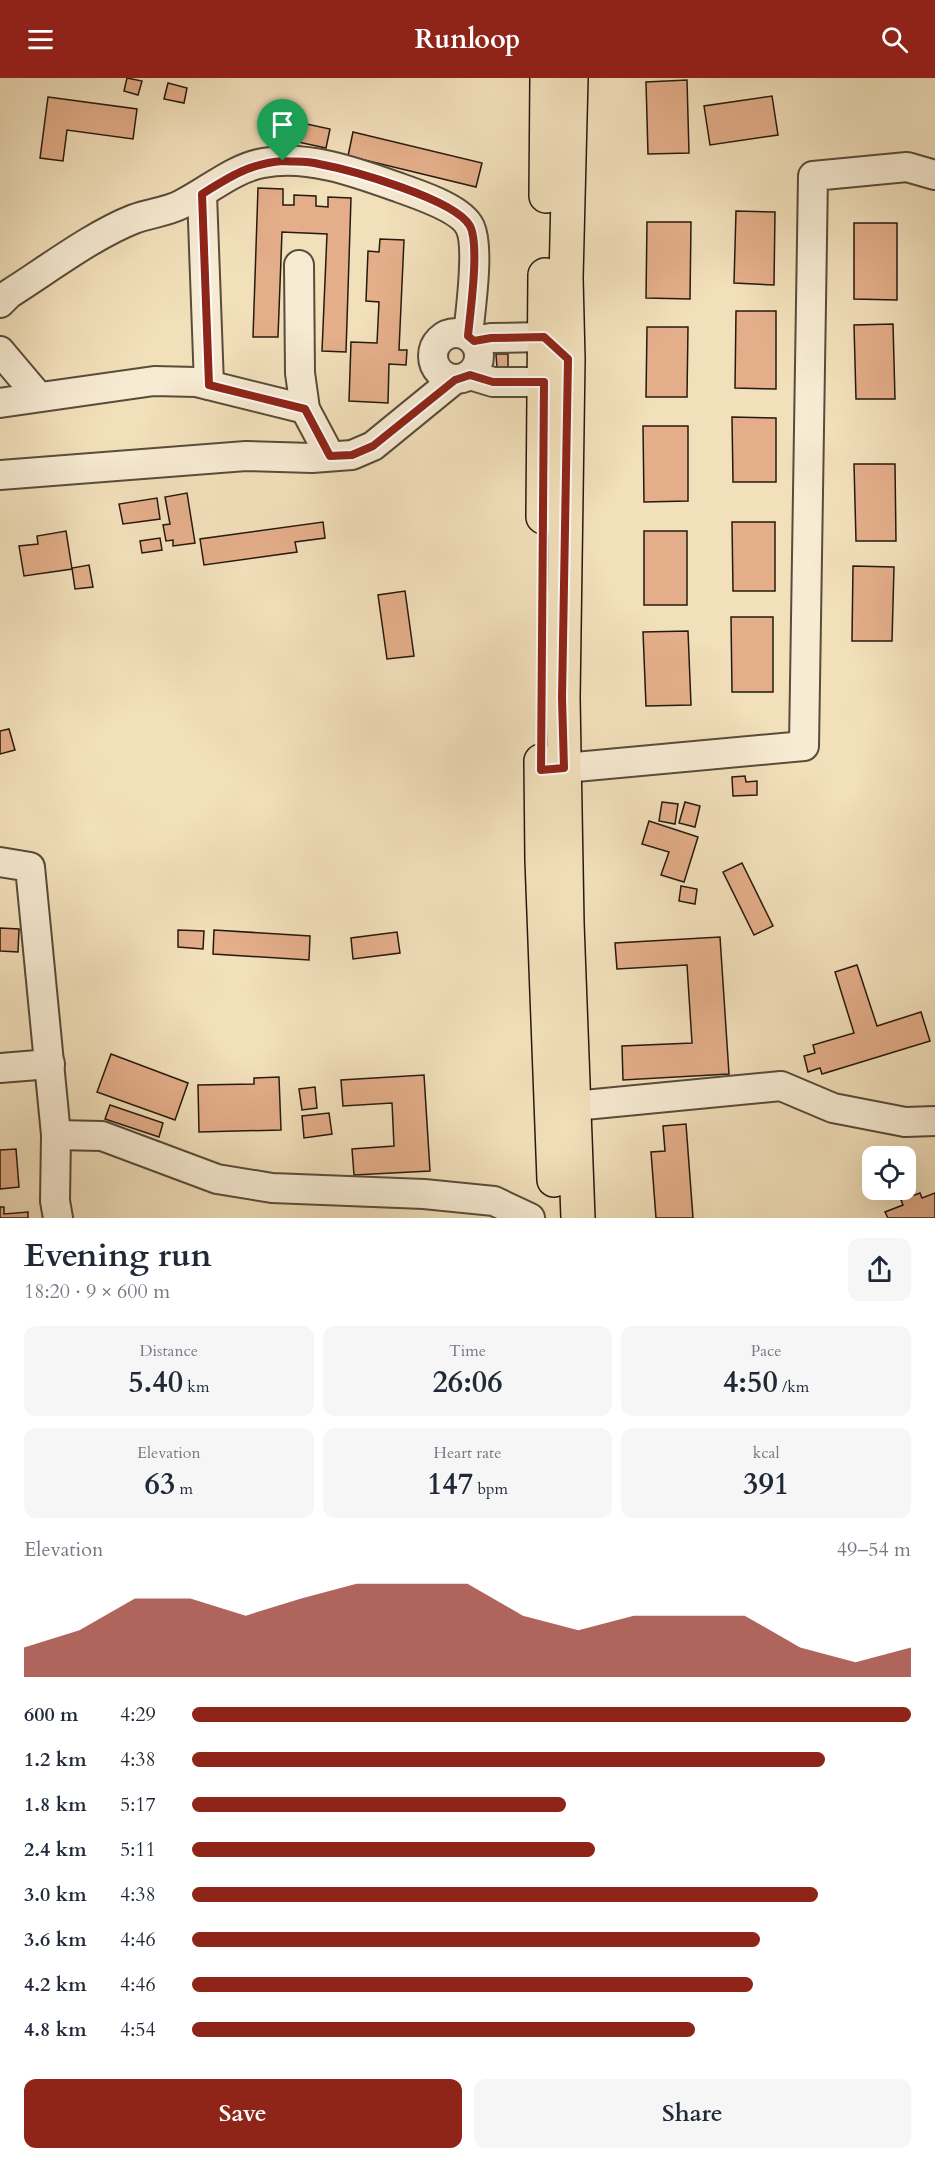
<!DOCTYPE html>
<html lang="en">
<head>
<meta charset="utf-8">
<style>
	body { margin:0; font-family:Cardo,serif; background:#f6f6f7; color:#1f2937; height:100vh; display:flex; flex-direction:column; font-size:22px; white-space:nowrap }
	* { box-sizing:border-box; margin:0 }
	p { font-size:20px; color:#747a83 }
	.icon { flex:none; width:33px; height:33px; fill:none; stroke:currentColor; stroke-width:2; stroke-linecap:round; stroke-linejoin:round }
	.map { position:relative; height:1140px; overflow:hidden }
	.drawer { display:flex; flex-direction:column; background:#fff; flex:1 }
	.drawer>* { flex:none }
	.buttons { position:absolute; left:862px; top:1068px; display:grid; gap:12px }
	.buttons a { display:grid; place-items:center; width:54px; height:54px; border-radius:12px; background:#fff; box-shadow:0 6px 24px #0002; font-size:30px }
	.pin { position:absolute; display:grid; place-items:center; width:51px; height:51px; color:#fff; margin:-62px -26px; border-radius:50% 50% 50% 0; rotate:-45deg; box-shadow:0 0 6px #0007 }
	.pin .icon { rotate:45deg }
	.round { display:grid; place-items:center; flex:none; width:63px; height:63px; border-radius:12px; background:#f6f6f7 }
	.overview { display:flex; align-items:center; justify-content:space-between; height:102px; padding:0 24px }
	h1 { font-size:33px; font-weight:700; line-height:45px }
	.figures { display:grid; grid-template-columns:repeat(3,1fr); gap:9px; height:102px; padding:6px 24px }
	.figures div { display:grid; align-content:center; border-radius:12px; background:#f6f6f7; text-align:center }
	.figures b { font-size:30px; font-weight:700 }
	.figures small { font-size:16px; font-weight:400 }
	.figures p { font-size:16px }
	.chart { height:168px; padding:12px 24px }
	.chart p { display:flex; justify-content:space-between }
	.chart svg { width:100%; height:108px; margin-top:6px; fill:#8f2418; opacity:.7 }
	.cta { display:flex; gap:12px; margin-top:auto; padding:12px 24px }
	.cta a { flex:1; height:69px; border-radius:12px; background:#8f2418; color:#fff; font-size:24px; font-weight:700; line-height:69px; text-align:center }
	.cta a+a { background:#f6f6f7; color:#1f2937 }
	ul { padding:0 24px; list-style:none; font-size:20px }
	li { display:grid; grid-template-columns:96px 72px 1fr; align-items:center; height:45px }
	li i { height:15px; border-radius:8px; background:#8f2418 }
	header { display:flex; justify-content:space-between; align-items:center; height:78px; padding:0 24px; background:#8f2418; color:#fff; font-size:27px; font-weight:700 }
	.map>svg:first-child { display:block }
	.building { fill:#e4ae8a; stroke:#261a0e; stroke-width:1.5 }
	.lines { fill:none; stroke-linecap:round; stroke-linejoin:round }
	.minor-casing { stroke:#594c39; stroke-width:32 }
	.major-casing { stroke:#261a0e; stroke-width:36 }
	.minor { stroke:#f7ebd3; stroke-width:28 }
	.major { stroke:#f2e0bb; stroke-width:33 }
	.route-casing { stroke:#fff; stroke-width:12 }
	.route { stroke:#8f2418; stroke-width:8 }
</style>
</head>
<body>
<header><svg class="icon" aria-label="menu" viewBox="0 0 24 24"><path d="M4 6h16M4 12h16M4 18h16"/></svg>Runloop<svg class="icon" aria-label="search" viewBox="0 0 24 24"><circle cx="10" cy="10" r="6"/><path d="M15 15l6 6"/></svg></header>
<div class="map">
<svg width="935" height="1140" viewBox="0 0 935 1140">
	<rect width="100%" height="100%" fill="#f2e0bb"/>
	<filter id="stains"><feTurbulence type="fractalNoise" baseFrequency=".00333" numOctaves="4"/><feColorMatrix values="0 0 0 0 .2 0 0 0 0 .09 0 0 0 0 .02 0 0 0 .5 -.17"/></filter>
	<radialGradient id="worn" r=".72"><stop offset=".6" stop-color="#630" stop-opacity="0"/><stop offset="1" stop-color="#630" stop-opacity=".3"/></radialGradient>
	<g class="building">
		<path d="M127 0 142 3 138 17 124 13Z"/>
		<path d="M687 2 689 75 648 76 646 4Z"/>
		<path d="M168 5 187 10 184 25 164 21Z"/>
		<path d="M772 18 778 57 710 67 704 28Z"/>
		<path d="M48 19 137 31 133 61 67 52 63 83 40 80Z"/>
		<path d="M302 45 330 51 326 70 298 64Z"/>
		<path d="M353 54 482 85 476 109 348 78Z"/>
		<path d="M258 110 283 111V127H294V117L316 118V128L328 129V119L351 120 346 274 322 273 327 156 282 154 278 259H253Z"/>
		<path d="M736 133 775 134 774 207 734 205Z"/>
		<path d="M647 144H691L690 221 646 220Z"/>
		<path d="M854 145H897V222L854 221Z"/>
		<path d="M380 161 404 162 399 272H407L406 287 389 286 388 325 349 323 351 264 377 265 379 224 366 223 368 173 379 174Z"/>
		<path d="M736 233H776V311L735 310Z"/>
		<path d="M893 246 895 321H856L854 247Z"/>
		<path d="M647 249H688L687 319H646Z"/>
		<path d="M496 276H508V290H497Z"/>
		<path d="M732 339 776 340V404H733Z"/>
		<path d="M643 348H688V423L644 424Z"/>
		<path d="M854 386H895L896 463H856Z"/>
		<path d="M187 415 195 465 173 468V462L166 463 163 447 170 446 165 419Z"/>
		<path d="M157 420 160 441 123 446 119 426Z"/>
		<path d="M323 444 325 460 295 464 297 474 204 487 200 461Z"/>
		<path d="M732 444H775V513H733Z"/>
		<path d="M66 453 72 491 24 498 19 468 38 466 37 458Z"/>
		<rect x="644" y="453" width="43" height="74"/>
		<path d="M160 460 162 472 142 475 140 463Z"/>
		<path d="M89 487 93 509 75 511 72 490Z"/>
		<path d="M853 488 894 489 892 563H852Z"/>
		<path d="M405 513 414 578 387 581 378 517Z"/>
		<path d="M731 539H773V614H732Z"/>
		<path d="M688 553 691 627 646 628 643 554Z"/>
		<path d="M9 651 15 672 0 676V653Z"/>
		<path d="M745 698 746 704 757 703V717L733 718 732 699Z"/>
		<path d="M662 724 678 726 675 746 659 743Z"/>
		<path d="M685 724 700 728 695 749 679 745Z"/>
		<path d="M649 743 698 759 684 804 661 797 669 774 642 766Z"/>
		<path d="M742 785 773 848 754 857 723 794Z"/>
		<path d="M681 808 697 811 695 826 679 823Z"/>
		<path d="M0 850 19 851 18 874 0 873Z"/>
		<path d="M178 852 204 853 203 871 178 869Z"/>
		<path d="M214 852 310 858 309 882 213 876Z"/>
		<path d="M397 854 400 875 353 881 351 860Z"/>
		<path d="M720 859 729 996 623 1002 622 968 692 965 687 887 617 891 615 865Z"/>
		<path d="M857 887 877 948 921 934 930 963 822 996 820 990 808 994 804 978 815 975 813 967 854 955 835 894Z"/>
		<path d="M111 976 188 1005 175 1042 97 1014Z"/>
		<path d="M424 997 430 1093 354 1097 352 1071 394 1068 392 1025 343 1028 341 1002Z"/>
		<path d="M279 999 281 1052 199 1054 198 1007 254 1006V1000Z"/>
		<path d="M315 1009 317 1030 302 1032 299 1011Z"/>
		<path d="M110 1027 163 1045 159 1059 105 1041Z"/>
		<path d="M329 1035 332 1056 304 1060 302 1038Z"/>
		<path d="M686 1046 693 1140H656L651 1074 665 1073 663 1048Z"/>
		<path d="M16 1071 19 1109 0 1111V1072Z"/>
		<path d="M920 1115 922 1120 935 1115V1140H888L885 1134 903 1127 901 1122Z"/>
		<path d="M0 1129H4V1136L28 1134V1140H0Z"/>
	</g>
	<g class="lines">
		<g class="minor-casing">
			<g id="minor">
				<path d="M202 116 209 307"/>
				<path d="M299 187 300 295 305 331 330 378"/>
				<path d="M0 225 9 216C47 192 93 157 134 141 150 135 167 134 182 126 208 113 234 90 263 85 308 76 358 95 400 110 419 117 461 130 470 149 480 170 470 234 468 258"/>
				<circle cx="456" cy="278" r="23"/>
				<path d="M0 273 38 318"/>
				<path d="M470 297 493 304H544L568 281 544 259 491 260 474 263"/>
				<path d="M0 325 154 303 196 304 305 331"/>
				<path d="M0 397 246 378 312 380 352 377 373 368 455 301"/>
				<path d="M543 692 804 668 813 98 907 89 935 97"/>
				<path d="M0 784 30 789 56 1057 55 1123 58 1140"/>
				<path d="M0 990 50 986"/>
				<path d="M574 1028 781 1008 833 1030 905 1044 935 1043"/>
				<path d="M56 1057 102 1058 217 1101 272 1110 424 1116 494 1123 530 1140"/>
			</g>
		</g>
		<g class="major-casing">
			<g id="major">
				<path d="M571 0 566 200 568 281 563 620 567 845 578 1140"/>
				<path d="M546 118 547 0"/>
				<path d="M543 439 545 197"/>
				<path d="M541 683 542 782 554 1102"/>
			</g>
		</g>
		<use href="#minor" class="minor"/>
		<use href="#major" class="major"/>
	</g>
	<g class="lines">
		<g class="route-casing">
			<path id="route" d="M283 83C295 84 307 83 319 86 351 92 455 121 470 148 480 167 470 235 468 258L474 263 491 260 544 259 568 281 562 620 564 690 541 692 544 304H493L470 297 455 302 373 368 352 377 330 378 305 331 209 307 202 116C229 99 251 85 283 83Z"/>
		</g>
		<use href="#route" class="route"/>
	</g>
	<rect width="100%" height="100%" filter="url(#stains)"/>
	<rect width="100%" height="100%" fill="url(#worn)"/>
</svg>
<div class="buttons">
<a><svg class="icon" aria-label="locate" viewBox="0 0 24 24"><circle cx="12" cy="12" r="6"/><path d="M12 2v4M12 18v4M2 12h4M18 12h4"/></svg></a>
</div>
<div class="pin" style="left:283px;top:83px;background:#1e9e55"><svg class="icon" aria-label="arrive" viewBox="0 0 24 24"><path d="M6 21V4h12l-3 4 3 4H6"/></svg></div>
</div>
<section class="drawer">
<div class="overview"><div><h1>Evening run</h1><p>18:20 · 9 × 600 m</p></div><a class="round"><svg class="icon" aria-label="share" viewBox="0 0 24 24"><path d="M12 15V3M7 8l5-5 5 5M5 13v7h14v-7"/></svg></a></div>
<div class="figures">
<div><p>Distance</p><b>5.40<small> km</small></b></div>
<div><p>Time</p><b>26:06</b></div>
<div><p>Pace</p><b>4:50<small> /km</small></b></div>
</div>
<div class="figures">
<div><p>Elevation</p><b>63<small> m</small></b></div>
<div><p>Heart rate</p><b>147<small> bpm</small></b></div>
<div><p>kcal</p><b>391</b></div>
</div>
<div class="chart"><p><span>Elevation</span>49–54 m</p>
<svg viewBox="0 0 160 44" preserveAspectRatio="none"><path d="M0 44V32L10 25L20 12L30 12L40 19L50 12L60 6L70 6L80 6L90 19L100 25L110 19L120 19L130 19L140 32L150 38L160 32V44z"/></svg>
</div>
<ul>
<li><b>600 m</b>4:29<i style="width:100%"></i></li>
<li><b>1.2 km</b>4:38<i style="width:88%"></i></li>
<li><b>1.8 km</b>5:17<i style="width:52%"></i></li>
<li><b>2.4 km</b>5:11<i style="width:56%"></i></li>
<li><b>3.0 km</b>4:38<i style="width:87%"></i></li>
<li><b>3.6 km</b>4:46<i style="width:79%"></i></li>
<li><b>4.2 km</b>4:46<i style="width:78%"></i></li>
<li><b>4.8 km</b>4:54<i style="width:70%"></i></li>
</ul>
<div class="cta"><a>Save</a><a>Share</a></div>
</section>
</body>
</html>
